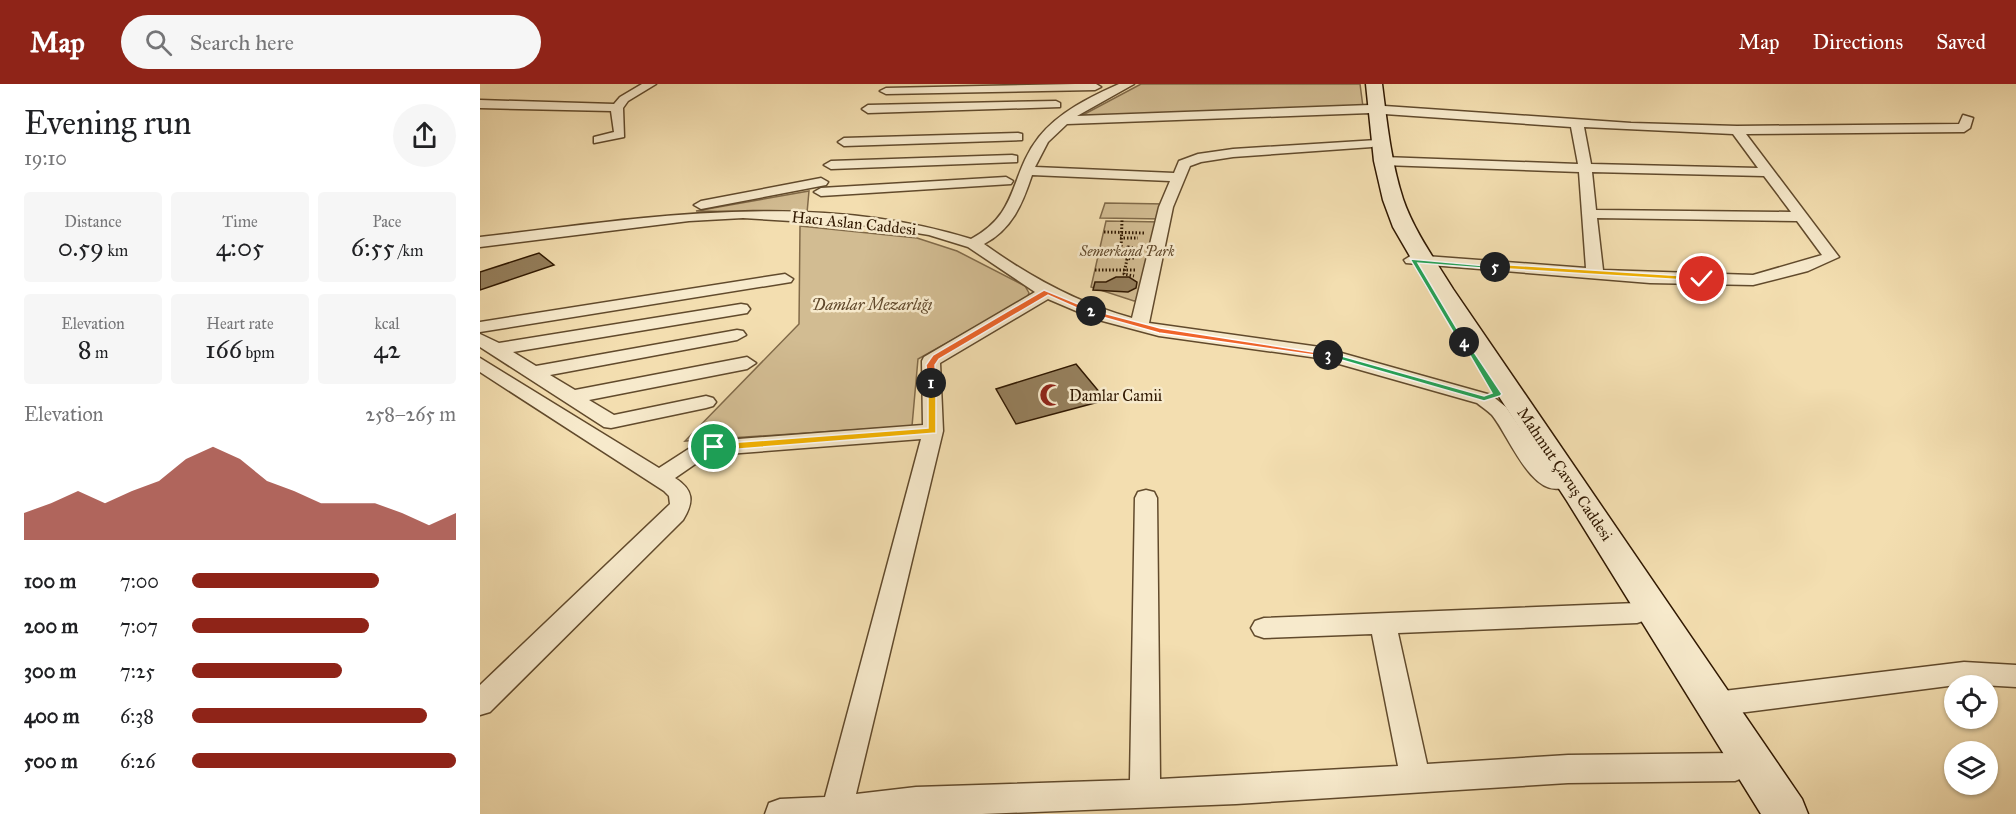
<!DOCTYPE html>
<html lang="en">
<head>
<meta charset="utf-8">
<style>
	body { margin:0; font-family:"IM FELL Great Primer",serif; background:#f6f6f6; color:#202124; height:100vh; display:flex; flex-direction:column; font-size:22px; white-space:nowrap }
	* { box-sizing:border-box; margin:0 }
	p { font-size:20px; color:#757577 }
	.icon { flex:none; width:33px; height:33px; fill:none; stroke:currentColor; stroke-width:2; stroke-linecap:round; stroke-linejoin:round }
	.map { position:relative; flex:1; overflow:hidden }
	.sheet { display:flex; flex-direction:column; background:#fff; width:480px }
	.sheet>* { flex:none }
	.tools { position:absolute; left:1464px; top:591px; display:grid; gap:12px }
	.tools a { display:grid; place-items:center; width:54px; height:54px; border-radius:50%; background:#fff; box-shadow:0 2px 4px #0004; font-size:30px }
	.pin { position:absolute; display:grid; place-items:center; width:51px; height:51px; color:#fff; margin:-26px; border:3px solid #fff; border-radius:50%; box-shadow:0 2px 6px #0007 }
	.km { position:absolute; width:30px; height:30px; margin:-15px; border-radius:50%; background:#222; color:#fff; font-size:16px; line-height:30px; text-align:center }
	.round { display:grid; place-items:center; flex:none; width:63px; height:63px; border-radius:32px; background:#f6f6f6 }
	.overview { display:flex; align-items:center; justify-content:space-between; height:102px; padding:0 24px }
	h1 { font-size:33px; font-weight:600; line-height:45px }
	.metrics { display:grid; grid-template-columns:repeat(3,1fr); gap:9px; height:102px; padding:6px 24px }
	.metrics div { display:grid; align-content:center; border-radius:6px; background:#f6f6f6; text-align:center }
	.metrics b { font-size:26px; font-weight:600 }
	.metrics small { font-size:16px; font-weight:400 }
	.metrics p { font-size:16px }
	.chart { height:168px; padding:12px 24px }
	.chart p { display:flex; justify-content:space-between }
	.chart svg { width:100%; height:108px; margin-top:6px; fill:#8f2418; opacity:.7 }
	ul { padding:0 24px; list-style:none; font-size:20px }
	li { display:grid; grid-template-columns:96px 72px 1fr; align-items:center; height:45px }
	li i { height:15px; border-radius:8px; background:#8f2418 }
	header { display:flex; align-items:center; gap:36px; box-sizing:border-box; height:84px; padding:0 30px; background:#8f2418; color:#fff }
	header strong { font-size:28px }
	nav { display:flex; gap:33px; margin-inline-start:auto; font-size:21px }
	.search { width:420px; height:54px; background:#f6f6f6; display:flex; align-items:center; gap:15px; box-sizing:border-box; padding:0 21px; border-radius:33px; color:#757577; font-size:22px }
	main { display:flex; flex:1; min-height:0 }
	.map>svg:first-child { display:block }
	.green { fill:#d2bc92; stroke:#816a49; stroke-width:1.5 }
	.building { fill:#957f5c; stroke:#301800; stroke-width:1.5 }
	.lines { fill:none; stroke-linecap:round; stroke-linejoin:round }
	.street-casing { stroke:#614a2c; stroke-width:3 }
	.secondary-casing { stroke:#301800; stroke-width:3 }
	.path { stroke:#301800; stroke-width:3; stroke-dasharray:1.5 2; stroke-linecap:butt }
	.street { fill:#f7eacc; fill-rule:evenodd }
	.secondary { fill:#f7eacc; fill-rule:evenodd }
	.split-1 { fill:#f5b400; stroke:#fff; stroke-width:1.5 }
	.split-2 { fill:#f0652b; stroke:#fff; stroke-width:1.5 }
	.split-3 { fill:#f0652b; stroke:#fff; stroke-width:1.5 }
	.split-4 { fill:#22a559; stroke:#fff; stroke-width:1.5 }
	.split-5 { fill:#22a559; stroke:#fff; stroke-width:1.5 }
	.split-6 { fill:#f5b400; stroke:#fff; stroke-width:1.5 }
	.labels { text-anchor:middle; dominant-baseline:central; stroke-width:5; stroke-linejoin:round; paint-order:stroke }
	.far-park-label { font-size:14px; font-style:italic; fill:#61492c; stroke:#f7eacc }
	.street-label { font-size:16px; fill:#301800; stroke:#f7eacc }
	.park-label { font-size:16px; font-style:italic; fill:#61492c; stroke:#f7eacc }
	.poi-label { font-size:16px; fill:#301800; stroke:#f7eacc; text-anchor:start }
</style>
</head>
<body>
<header>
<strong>Map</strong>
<div class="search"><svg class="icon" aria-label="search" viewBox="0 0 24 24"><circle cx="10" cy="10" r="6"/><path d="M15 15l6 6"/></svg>Search here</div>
<nav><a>Map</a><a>Directions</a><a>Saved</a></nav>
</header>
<main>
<section class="sheet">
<div class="overview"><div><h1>Evening run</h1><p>19:10</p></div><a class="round"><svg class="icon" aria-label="share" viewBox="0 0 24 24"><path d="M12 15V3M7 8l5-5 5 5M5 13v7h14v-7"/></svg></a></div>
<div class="metrics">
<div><p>Distance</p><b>0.59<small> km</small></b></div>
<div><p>Time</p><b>4:05</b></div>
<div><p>Pace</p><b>6:55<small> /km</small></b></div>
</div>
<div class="metrics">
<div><p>Elevation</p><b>8<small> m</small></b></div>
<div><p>Heart rate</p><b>166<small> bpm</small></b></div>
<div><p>kcal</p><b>42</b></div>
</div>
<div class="chart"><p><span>Elevation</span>258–265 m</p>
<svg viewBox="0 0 160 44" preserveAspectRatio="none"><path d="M0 44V33L10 29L20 24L30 29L40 24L50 20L60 11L70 6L80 11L90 20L100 24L110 29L120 29L130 29L140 33L150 38L160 33V44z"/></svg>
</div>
<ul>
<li><b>100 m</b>7:00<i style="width:71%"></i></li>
<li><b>200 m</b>7:07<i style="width:67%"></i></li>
<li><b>300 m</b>7:25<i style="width:57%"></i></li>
<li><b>400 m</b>6:38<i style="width:89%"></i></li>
<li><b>500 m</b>6:26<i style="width:100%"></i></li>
</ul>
</section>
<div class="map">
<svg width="1536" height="730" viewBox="0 0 1536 730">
	<rect width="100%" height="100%" fill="#f3deb0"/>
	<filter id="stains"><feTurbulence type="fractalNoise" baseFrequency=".00333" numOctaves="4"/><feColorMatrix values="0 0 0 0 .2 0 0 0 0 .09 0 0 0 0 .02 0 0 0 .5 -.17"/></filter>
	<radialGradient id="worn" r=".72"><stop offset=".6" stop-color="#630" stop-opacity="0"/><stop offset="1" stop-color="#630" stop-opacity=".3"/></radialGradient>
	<g class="green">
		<path d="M661 0H880L883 23 599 33Z"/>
		<path d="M329 107 327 129 216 127Z"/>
		<path d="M625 119 686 120 683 135 620 134Z"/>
		<path d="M626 137 682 138 663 215 654 217 611 203Z"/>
		<path d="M320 142 437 154 477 167 545 202 549 209 547 214 438 275 432 342 205 357 319 240Z"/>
	</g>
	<g class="building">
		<path d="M59 169 74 181 0 206V188Z"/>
		<path d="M636 193H649L657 198 656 204 648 208 613 206 615 198H626Z"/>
		<path d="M596 280 626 316 536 340 516 305Z"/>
	</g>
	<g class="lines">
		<g class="street-casing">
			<g id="street">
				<path d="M162 0H176L148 17 143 24 144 53 114 59V53L134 48 131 27 0 24V16L134 20 140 13Z"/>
				<path d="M595 0H616L621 3 615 6 406 10 400 7 406 4Z"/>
				<path d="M639 0H654L597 32 890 21 1151 39 1257 42 1479 40 1483 31 1493 34 1490 44 1484 48 1266 50 1359 173 1328 187 1273 201 1170 199 926 179 924 176 932 171 1106 184 1099 88 903 81 896 77 903 73 1098 80 1091 43 890 29 587 40 568 58 555 83 694 89 699 77 718 70 753 65 897 56 898 59 892 63 753 73 721 78 710 82 693 123 669 239 840 263 1011 311 1026 323 1058 370 1085 399 1082 404C1051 413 1028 350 1012 331 1008 327 1002 323 997 319L838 274 679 252 615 235 568 215 460 279 463 347 376 710 436 703 650 696 655 414 658 408 666 406 674 408 677 414 680 695 918 682 892 550 784 554 775 551 771 544 775 537 784 534 1157 519 1166 522 1170 529 1166 536 1157 539 918 549 947 680 1088 671 1255 669 1265 673 1270 683 1265 693 1255 697 1088 699 756 720 502 730H285L289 719 300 715 345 713 441 355 234 371 224 374 195 394C214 406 214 418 203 436L10 628 0 631V601L190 420 189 412 184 407 0 288V274L179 384 210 364 233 357 443 341 442 277 444 273 555 208 488 163 449 151 394 142 263 134 209 137 0 163V153C163 134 331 105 491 155 540 129 529 91 559 53 579 28 610 13 639 0ZM1104 43 1253 50 1278 84 1111 80ZM1112 88 1284 92 1311 128 1116 126ZM552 91 690 97 679 123 652 234C597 219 550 193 504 160 532 145 542 121 552 91ZM1117 134 1317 137 1342 171 1273 191 1123 186Z"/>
				<path d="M576 17 580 19V23L388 29 382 25 388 21Z"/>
				<path d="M538 49 542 50V56L364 62 358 58 364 54Z"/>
				<path d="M532 71 537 72V78L351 85 344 81 351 77Z"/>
				<path d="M526 93 533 97 531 100 341 112 334 108 341 104Z"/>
				<path d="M341 94 348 98 346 101 221 125 214 121 221 117Z"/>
				<path d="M305 190 313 195 311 198 0 248V238Z"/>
				<path d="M261 220 267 221 270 225 267 229 33 268 56 282 257 246 263 247 266 251 257 256 70 291 95 306 267 273 276 279 267 285 109 316 134 331 226 312 233 314 236 318 233 322 226 324 131 344 124 343 0 263V250L19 259Z"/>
				<path d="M1484 578 1536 581V603L1484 600 1235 632 1225 629 1221 620 1225 611 1235 608Z"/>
			</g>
		</g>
		<g class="secondary-casing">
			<path id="secondary" d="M886 0H902C907 39 911 78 923 115 934 147 955 176 973 205L1322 715 1328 730H1281L1087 417 949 205 913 143 903 116 894 77Z"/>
		</g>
		<g class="path">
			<path d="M624 148 664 149"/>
			<path d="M640 154H658"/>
			<path d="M648 163 658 165 661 170 651 175 638 171Z"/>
			<path d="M641 166 642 136"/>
			<path d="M647 175 644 190 654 192"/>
			<path d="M615 186H655"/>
		</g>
		<use href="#street" class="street"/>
		<use href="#secondary" class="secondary"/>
	</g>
	<path class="split-1" d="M448 297 456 299V349L234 367 229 363 234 360 448 344Z"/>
	<path class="split-2" d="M564 206 615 227 608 229 568 211 459 275 455 281 456 299 448 301 446 281 453 271Z"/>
	<path class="split-3" d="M608 225 680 244 852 271 848 273 679 249 608 229Z"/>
	<path class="split-4" d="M981 256H986L1022 310 1020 312 1004 317 844 271 851 269 1004 312 1012 309Z"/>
	<path class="split-5" d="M930 175 1018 183 1015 185 938 179 986 260 979 258Z"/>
	<path class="split-6" d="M1015 180 1222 193 1226 195 1222 197 1012 184Z"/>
	<defs>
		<g id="mosque-bare" transform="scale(1.8)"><path d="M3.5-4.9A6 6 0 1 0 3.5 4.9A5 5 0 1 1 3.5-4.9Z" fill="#8f2418" stroke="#f7eacc" stroke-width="2.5" paint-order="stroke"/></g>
	</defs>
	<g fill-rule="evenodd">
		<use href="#mosque-bare" x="571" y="311"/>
	</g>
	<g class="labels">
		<g class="far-park-label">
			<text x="647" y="167">Semerkand Park</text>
		</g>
		<g class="street-label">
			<text transform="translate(374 139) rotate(6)">Hacı Aslan Caddesi</text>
			<text transform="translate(1085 390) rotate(56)">Mahmut Çavuş Caddesi</text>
		</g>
		<g class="park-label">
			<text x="392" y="220">Damlar Mezarlığı</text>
		</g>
		<g class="poi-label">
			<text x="589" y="311">Damlar Camii</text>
		</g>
	</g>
	<rect width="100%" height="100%" filter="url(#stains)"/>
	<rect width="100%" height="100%" fill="url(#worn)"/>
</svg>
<div class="tools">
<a><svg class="icon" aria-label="locate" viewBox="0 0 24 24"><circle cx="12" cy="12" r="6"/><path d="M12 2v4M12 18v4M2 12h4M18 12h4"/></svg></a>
<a><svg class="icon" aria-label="layers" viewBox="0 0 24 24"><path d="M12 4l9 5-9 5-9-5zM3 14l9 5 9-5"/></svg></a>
</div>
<div class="pin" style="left:234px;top:363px;background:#1e9e55"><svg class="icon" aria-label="arrive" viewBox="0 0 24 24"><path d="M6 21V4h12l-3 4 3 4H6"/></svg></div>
<div class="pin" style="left:1222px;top:195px;background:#d93025"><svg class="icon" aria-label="check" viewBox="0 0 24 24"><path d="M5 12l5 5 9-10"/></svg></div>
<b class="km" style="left:451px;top:299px">1</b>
<b class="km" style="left:611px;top:227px">2</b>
<b class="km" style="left:848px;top:271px">3</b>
<b class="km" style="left:984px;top:258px">4</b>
<b class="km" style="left:1015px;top:183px">5</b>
</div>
</main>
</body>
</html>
